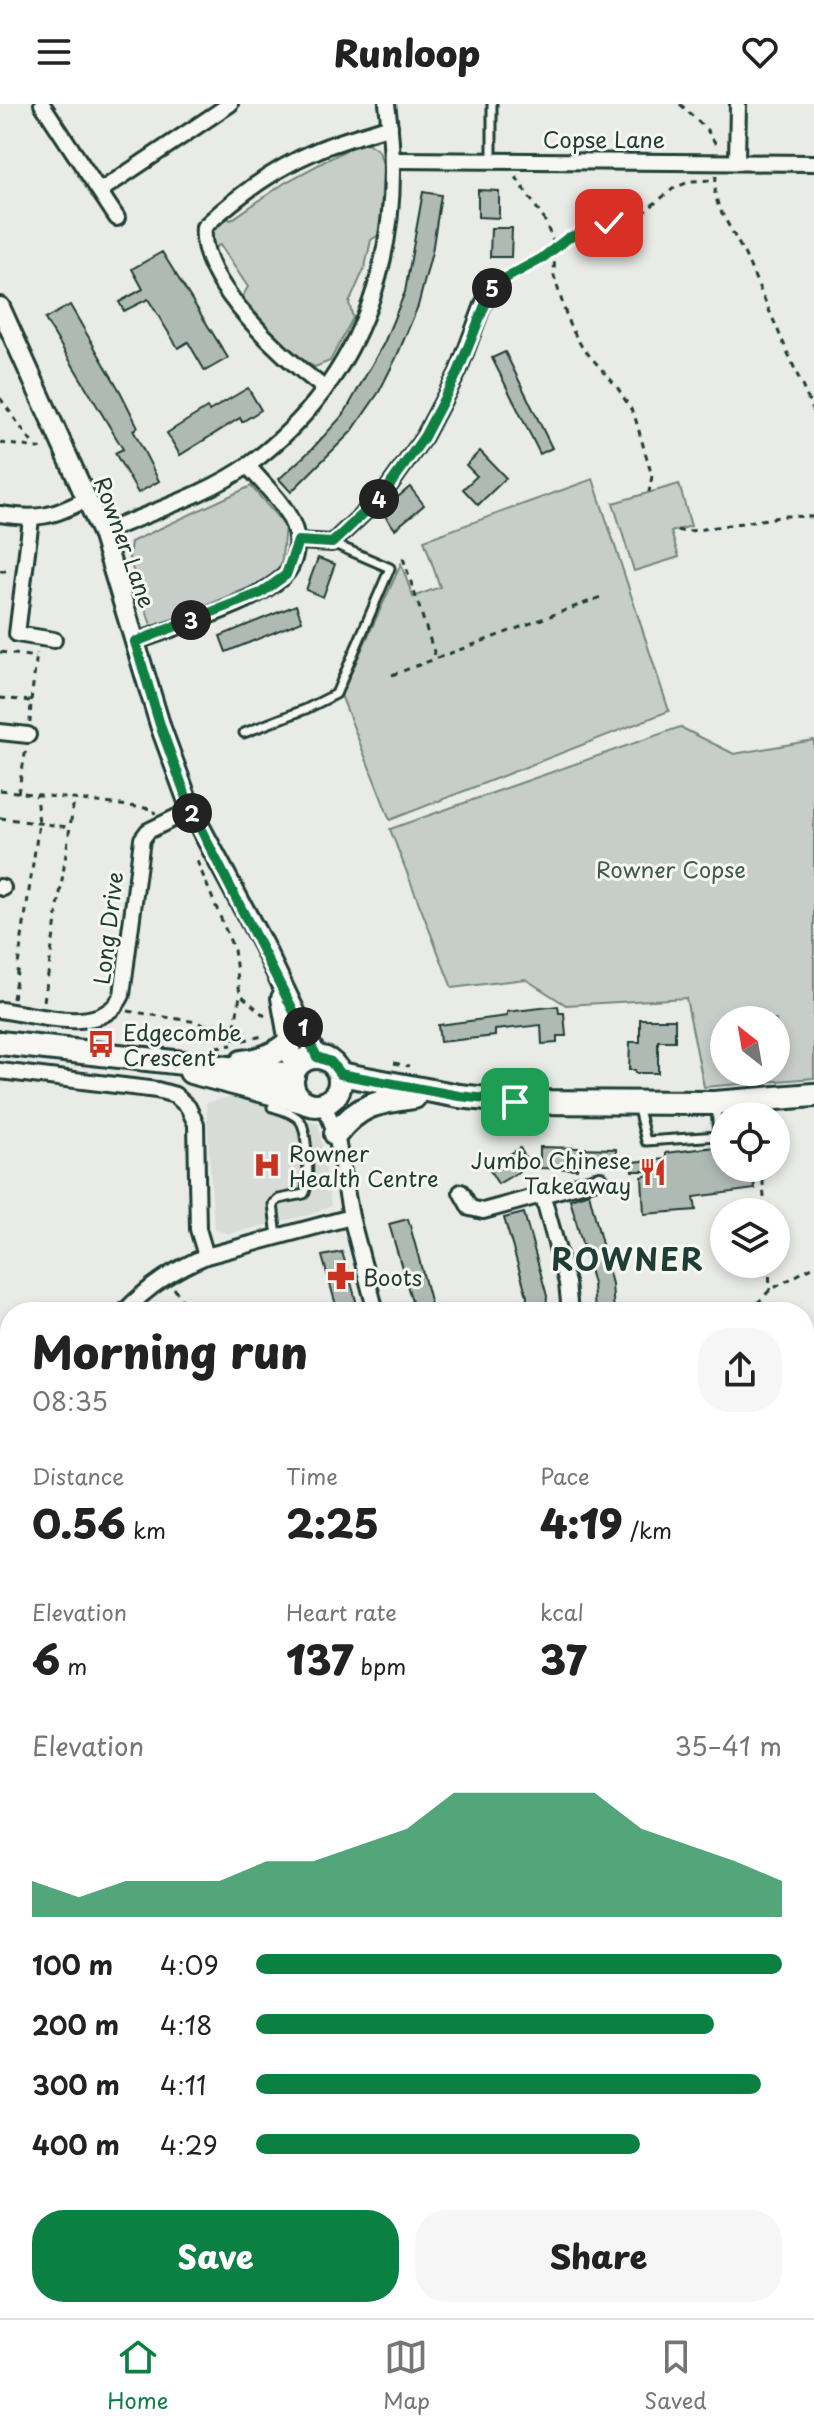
<!DOCTYPE html>
<html lang="en">
<head>
<meta charset="utf-8">
<style>
	body { margin:0; font-family:"Playpen Sans",sans-serif; background:#f6f6f6; color:#222; height:100vh; display:flex; flex-direction:column; font-size:30px; white-space:nowrap }
	* { box-sizing:border-box; margin:0 }
	p { font-size:26px; color:#767676 }
	.icon { flex:none; width:44px; height:44px; fill:none; stroke:currentColor; stroke-width:2; stroke-linecap:round; stroke-linejoin:round }
	.map { position:relative; flex:1; overflow:hidden }
	.drawer { position:absolute; left:0px; top:1198px; width:814px; height:1016px; display:flex; flex-direction:column; background:#fff; border-radius:32px 32px 0 0; box-shadow:0 4px 12px #0003 }
	.drawer>* { flex:none }
	.needle { width:52px; rotate:329deg }
	.controls { position:absolute; left:710px; top:902px; display:grid; gap:16px }
	.controls a { display:grid; place-items:center; width:80px; height:80px; border-radius:50%; background:#fff; box-shadow:0 4px 12px #0003; font-size:40px }
	.pin { position:absolute; display:grid; place-items:center; width:68px; height:68px; color:#fff; margin:-34px; border-radius:16px; box-shadow:0 4px 12px #0006 }
	.km { position:absolute; width:40px; height:40px; margin:-20px; border-radius:50%; background:#222; color:#fff; font-size:22px; line-height:40px; text-align:center }
	.round { display:grid; place-items:center; flex:none; width:84px; height:84px; border-radius:32px; background:#f6f6f6 }
	.head { display:flex; align-items:center; justify-content:space-between; height:136px; padding:0 32px }
	h1 { font-size:44px; font-weight:800; line-height:60px }
	.stats { display:grid; grid-template-columns:repeat(3,1fr); gap:12px; height:136px; padding:8px 32px }
	.stats div { display:grid; align-content:center }
	.stats b { font-size:40px; font-weight:800 }
	.stats small { font-size:22px; font-weight:400 }
	.stats p { font-size:22px }
	.chart { height:224px; padding:16px 32px }
	.chart p { display:flex; justify-content:space-between }
	.chart svg { width:100%; height:144px; margin-top:8px; fill:#0b8043; opacity:.7 }
	.primary-button { display:flex; gap:16px; margin-top:auto; padding:16px 32px }
	.primary-button a { flex:1; height:92px; border-radius:32px; background:#0b8043; color:#fff; font-size:32px; font-weight:800; line-height:92px; text-align:center }
	.primary-button a+a { background:#f6f6f6; color:#222 }
	ul { padding:0 32px; list-style:none; font-size:26px }
	li { display:grid; grid-template-columns:128px 96px 1fr; align-items:center; height:60px }
	li i { height:20px; border-radius:10px; background:#0b8043 }
	header { display:flex; justify-content:space-between; align-items:center; height:104px; padding:0 32px; background:#fff; font-size:36px; font-weight:800 }
	.dock { display:flex; justify-content:space-around; align-items:center; height:112px; border-top:2px solid #e0e0e0; background:#fff; font-size:22px; color:#767676 }
	.dock a { display:grid; justify-items:center; gap:4px }
	.dock .selected { color:#0b8043 }
	.map>svg:first-child { display:block }
	.built { fill:#d8dcd8 }
	.green { fill:#c7cec9; stroke:#73867e; stroke-width:2; fill-rule:evenodd }
	.building { fill:#b0bab5; stroke:#1f3d34; stroke-width:2 }
	.lines { fill:none; stroke-linecap:round; stroke-linejoin:round }
	.service-casing { stroke:#1f3d34; stroke-width:13 }
	.minor-casing { stroke:#1f3d34; stroke-width:20 }
	.tertiary-casing { stroke:#1f3d34; stroke-width:24 }
	.secondary-casing { stroke:#1f3d34; stroke-width:28 }
	.path { stroke:#1f3d34; stroke-width:3; stroke-dasharray:6 6; stroke-linecap:butt }
	.service { stroke:#f6f6f2; stroke-width:7 }
	.minor { stroke:#f6f6f2; stroke-width:14 }
	.tertiary { stroke:#f6f6f2; stroke-width:18 }
	.secondary { stroke:#f6f6f2; stroke-width:22 }
	.route-casing { stroke:#fff; stroke-width:16 }
	.route { stroke:#0b8043; stroke-width:10 }
	.labels { text-anchor:middle; dominant-baseline:central; stroke-width:6; stroke-linejoin:round; paint-order:stroke }
	.street-label { font-size:22px; fill:#1f3d34; stroke:#f6f6f2 }
	.park-label { font-size:22px; fill:#415a52; stroke:#f6f6f2 }
	.poi-label { font-size:22px; fill:#1f3d34; stroke:#f6f6f2; text-anchor:start }
	.district-label { font-size:30px; font-weight:bold; letter-spacing:2px; fill:#1f3d34; stroke:#f6f6f2 }
</style>
</head>
<body>
<header><svg class="icon" aria-label="menu" viewBox="0 0 24 24"><path d="M4 6h16M4 12h16M4 18h16"/></svg>Runloop<svg class="icon" aria-label="heart" viewBox="0 0 24 24"><path d="M12 20l-8-8c-3-5 5-10 8-4 3-6 11-1 8 4z"/></svg></header>
<div class="map">
<svg width="814" height="2214" viewBox="0 0 814 2214">
	<rect width="100%" height="100%" fill="#e9ebe7"/>
	<filter id="ink" filterUnits="userSpaceOnUse"><feTurbulence type="fractalNoise" baseFrequency=".0125" numOctaves="2"/><feDisplacementMap in="SourceGraphic" scale="16" xChannelSelector="R" yChannelSelector="G"/><feConvolveMatrix kernelMatrix="1 2 1 2 8 2 1 2 1" color-interpolation-filters="sRGB"/></filter>
	<g filter="url(#ink)">
		<g class="built">
			<path d="M236 991 319 1020 331 1102 312 1110 228 1130 214 1125 206 999Z"/>
			<path d="M814 1810V1941L804 1930V1815Z"/>
		</g>
		<g class="green">
			<path d="M366 38 379 47 383 61 380 130 371 136 365 163 349 199 353 214 330 257 315 263 294 254 242 193 248 183 220 141 212 145 213 124 223 112 231 116 286 78 346 46 348 40Z"/>
			<path d="M593 375 669 607 390 716 341 591 401 460 413 493 440 483 424 436Z"/>
			<path d="M679 380 691 422 671 428 679 453 634 467 613 399Z"/>
			<path d="M251 382 285 422 281 463 269 475 184 511C178 523 163 523 151 521L129 454 131 438Z"/>
			<path d="M680 623 734 650 814 636V974L704 983 686 894 566 901 525 875 452 884 390 725ZM724 916H776V968H724Z"/>
		</g>
		<g class="building">
			<path d="M478 86 499 87V114L478 113Z"/>
			<path d="M423 88 441 91 432 148 418 202 397 252 379 288 352 327 291 388 279 375 312 345 344 310 384 239 405 188Z"/>
			<path d="M491 124H512L511 153H490Z"/>
			<path d="M162 148 228 254 205 267 188 238 178 244 148 195 124 207 119 198 143 185 132 165Z"/>
			<path d="M70 201 121 289 138 323 133 326 159 377 138 389 115 349 123 345 45 215Z"/>
			<path d="M505 248 552 344 540 350 492 254Z"/>
			<path d="M248 284 261 306 242 318 240 314 180 351 167 329 207 304 209 307Z"/>
			<path d="M480 347 506 374 478 401 463 385 477 372 466 361Z"/>
			<path d="M410 383 424 401 395 425 381 407Z"/>
			<path d="M318 454 335 460 323 493 306 486Z"/>
			<path d="M296 501 302 517 226 548 220 532Z"/>
			<path d="M558 902 559 909H564L566 932H557V939L542 940 541 921 495 926V932L440 938 438 921 507 912V908Z"/>
			<path d="M640 915H675V937H658V969H635V966H629L630 938H640Z"/>
			<path d="M724 1042V1064H752L755 1085 694 1093 696 1106 644 1110 642 1073 662 1067H632V1058L666 1055V1049Z"/>
			<path d="M540 1043 616 1045V1058L578 1057 577 1065 540 1064Z"/>
			<path d="M520 1044 530 1061 498 1080 488 1063Z"/>
			<path d="M589 1089 612 1180 614 1208H595L593 1180 570 1095Z"/>
			<path d="M524 1109 547 1192 546 1208H526L527 1192 504 1114Z"/>
			<path d="M408 1115 418 1151 433 1208H415L389 1120Z"/>
			<path d="M342 1148 349 1171 359 1208H338L322 1152Z"/>
		</g>
		<g class="lines">
			<g class="service-casing">
				<g id="service">
					<path d="M492 56V0"/>
					<path d="M244 629 306 605 336 590 390 464 332 439"/>
					<path d="M637 1001 646 1037 718 1032 716 1002"/>
					<path d="M272 1003C281 1006 295 1009 301 1018 307 1029 311 1081 304 1090L279 1095 273 1100 277 1133"/>
					<path d="M804 1559 812 1573"/>
					<path d="M804 1831 814 1826"/>
				</g>
			</g>
			<g class="minor-casing">
				<g id="minor">
					<path d="M42 0 117 114"/>
					<path d="M394 56 814 59"/>
					<path d="M737 57 738 0"/>
					<path d="M100 87 230 0"/>
					<path d="M324 284C283 253 198 178 204 123 236 93 277 63 318 46 341 36 367 30 390 22"/>
					<path d="M0 410C39 416 52 413 87 395"/>
					<path d="M31 415 17 530 54 536"/>
					<path d="M102 429C148 409 209 390 250 360 367 273 407 140 387 0"/>
					<path d="M298 437 332 439 382 392 424 333 458 268 484 198 493 181"/>
					<path d="M135 538C177 522 250 502 283 473 296 461 300 437 293 421 284 398 263 380 248 362"/>
					<path d="M0 628 28 631"/>
					<path d="M0 783 3 784"/>
					<path d="M0 906C37 911 103 933 122 891L142 735 148 727 191 706"/>
					<path d="M0 967 157 986 175 991 188 1003 196 1020 198 1125 206 1152"/>
					<path d="M324 1000 336 1030 351 1113 376 1208"/>
					<path d="M461 1088 470 1104 483 1107 600 1075"/>
					<path d="M542 1089 567 1179 570 1208"/>
					<path d="M124 1208C149 1182 173 1166 206 1152L351 1113"/>
					<path d="M0 1398 10 1388"/>
					<path d="M0 1547 10 1561"/>
					<path d="M804 1577 814 1572"/>
					<path d="M0 1627 10 1619"/>
					<path d="M0 1934 10 1952"/>
					<path d="M804 2039 814 2030"/>
					<path d="M804 2079 814 2090"/>
					<path d="M167 2204 184 2214"/>
					<path d="M292 2214 296 2204"/>
					<path d="M648 2214 659 2204"/>
				</g>
			</g>
			<g class="tertiary-casing">
				<g id="tertiary">
					<path d="M0 203 102 429 161 624 191 706 263 841 317 953"/>
					<path d="M281 894 294 967"/>
				</g>
			</g>
			<g class="secondary-casing">
				<g id="secondary">
					<path d="M0 939 293 971"/>
					<circle cx="316" cy="977" r="24"/>
					<path d="M242 958C261 956 274 951 288 939"/>
					<path d="M191 968 302 997"/>
					<path d="M340 970 459 992 515 998 714 999 814 991"/>
					<path d="M336 1030C359 1000 378 998 414 993"/>
				</g>
			</g>
			<g class="path">
				<path d="M680 0 707 26 719 45"/>
				<path d="M716 72 715 90 719 104 745 151 814 309"/>
				<path d="M516 73 544 115 555 142 554 172 569 220 582 243 617 283 634 310 652 372 649 388"/>
				<path d="M503 175 541 155 568 134 609 119 635 115 674 84 691 77 715 76"/>
				<path d="M0 294 35 343"/>
				<path d="M0 339 46 345"/>
				<path d="M677 426 684 428 786 412 814 413"/>
				<path d="M403 454 436 554"/>
				<path d="M0 467H8"/>
				<path d="M0 548 36 553"/>
				<path d="M392 571 601 493"/>
				<path d="M0 594 31 597 30 618"/>
				<path d="M31 597 37 549"/>
				<path d="M0 686 153 705 155 710"/>
				<path d="M18 689 26 645"/>
				<path d="M0 714 68 723"/>
				<path d="M197 757 234 846 240 890 267 914"/>
				<path d="M13 895 39 719 36 692"/>
				<path d="M44 897 74 696"/>
				<path d="M128 907 197 918 239 937 263 932"/>
				<path d="M814 907V913"/>
				<path d="M233 935 240 891"/>
				<path d="M216 943 232 941"/>
				<path d="M394 959 409 962"/>
				<path d="M762 1064 765 1108"/>
				<path d="M769 1160 770 1186"/>
				<path d="M174 1184 190 1208"/>
				<path d="M749 1208 770 1186 814 1162"/>
				<path d="M2 1413 10 1422"/>
				<path d="M0 1727H10"/>
				<path d="M0 1764 10 1782"/>
				<path d="M0 1826 10 1820"/>
				<path d="M10 2001 4 2005 10 2017"/>
				<path d="M0 2113 10 2094"/>
				<path d="M814 2178 808 2183 814 2190"/>
				<path d="M204 2204 233 2214"/>
				<path d="M447 2204 449 2214"/>
				<path d="M537 2204 546 2214"/>
				<path d="M516 2214 528 2204"/>
				<path d="M779 2214 788 2204"/>
			</g>
			<use href="#service" class="service"/>
			<use href="#minor" class="minor"/>
			<use href="#tertiary" class="tertiary"/>
			<use href="#secondary" class="secondary"/>
		</g>
	</g>
	<g class="lines" filter="url(#ink)">
		<g class="route-casing">
			<path id="route" d="M515 998 459 992 340 970 331 958 317 953 191 706 161 624 135 538 261 489 286 471 298 437 332 439 382 392 424 333 458 268 493 181 541 155 568 134 609 119"/>
		</g>
		<use href="#route" class="route"/>
	</g>
	<defs>
		<g id="bus-bare" transform="scale(2.16)"><path d="M-5-6H5V4H4V6H2V4H-2V6H-4V4H-5ZM-3.5-4V0h7V-4ZM-3.5 1.2v1.5H-2V1.2ZM2 1.2v1.5H3.5V1.2Z" fill="#c8321e" stroke="#f6f6f2" stroke-width="2.5" paint-order="stroke"/></g>
		<g id="hospital-bare" transform="scale(2.16)"><path d="M-5-5h3v3.5h4V-5h3V5h-3V1.5h-4V5h-3Z" fill="#c8321e" stroke="#f6f6f2" stroke-width="2.5" paint-order="stroke"/></g>
		<g id="restaurant-bare" transform="scale(2.16)"><path d="M-5-6h1v4h1v-4h1v4h1v-4h1v5L-1.5 .5V6h-2V.5L-5-1ZM5-6V6H3V1.5H1.5Q1.5-4 5-6Z" fill="#c8321e" stroke="#f6f6f2" stroke-width="2.5" paint-order="stroke"/></g>
		<g id="pharmacy-bare" transform="scale(2.16)"><path d="M-2-6h4v4h4v4h-4v4h-4v-4h-4v-4h4Z" fill="#c8321e" stroke="#f6f6f2" stroke-width="2.5" paint-order="stroke"/></g>
	</defs>
	<g fill-rule="evenodd">
		<use href="#bus-bare" x="101" y="940"/>
		<use href="#hospital-bare" x="267" y="1061"/>
		<use href="#restaurant-bare" x="653" y="1068"/>
		<use href="#pharmacy-bare" x="341" y="1172"/>
	</g>
	<g class="labels">
		<g class="street-label">
			<text x="604" y="34">Copse Lane</text>
			<text transform="translate(126 438) rotate(70)">Rowner Lane</text>
			<text transform="translate(107 824) rotate(-83)">Long Drive</text>
		</g>
		<g class="park-label">
			<text x="671" y="764">Rowner Copse</text>
		</g>
		<g class="poi-label">
			<text x="123" y="927">Edgecombe<tspan x="123" dy="25">Crescent</tspan></text>
			<text x="289" y="1048">Rowner<tspan x="289" dy="25">Health Centre</tspan></text>
			<text x="631" y="1055" text-anchor="end">Jumbo Chinese<tspan x="631" dy="25">Takeaway</tspan></text>
			<text x="363" y="1172">Boots</text>
		</g>
		<g class="district-label">
			<text x="628" y="1154">ROWNER</text>
		</g>
	</g>
</svg>
<div class="controls">
<a><svg class="needle" viewBox="-14 -14 28 28"><path d="M0-13l5 13h-10z" fill="#e53935"/><path d="M0 13l5-13h-10z" fill="#767676"/></svg></a>
<a><svg class="icon" aria-label="locate" viewBox="0 0 24 24"><circle cx="12" cy="12" r="6"/><path d="M12 2v4M12 18v4M2 12h4M18 12h4"/></svg></a>
<a><svg class="icon" aria-label="layers" viewBox="0 0 24 24"><path d="M12 4l9 5-9 5-9-5zM3 14l9 5 9-5"/></svg></a>
</div>
<div class="pin" style="left:515px;top:998px;background:#1e9e55"><svg class="icon" aria-label="arrive" viewBox="0 0 24 24"><path d="M6 21V4h12l-3 4 3 4H6"/></svg></div>
<div class="pin" style="left:609px;top:119px;background:#d93025"><svg class="icon" aria-label="check" viewBox="0 0 24 24"><path d="M5 12l5 5 9-10"/></svg></div>
<b class="km" style="left:303px;top:923px">1</b>
<b class="km" style="left:192px;top:709px">2</b>
<b class="km" style="left:191px;top:516px">3</b>
<b class="km" style="left:379px;top:395px">4</b>
<b class="km" style="left:492px;top:184px">5</b>
<section class="drawer">
<div class="head"><div><h1>Morning run</h1><p>08:35</p></div><a class="round"><svg class="icon" aria-label="share" viewBox="0 0 24 24"><path d="M12 15V3M7 8l5-5 5 5M5 13v7h14v-7"/></svg></a></div>
<div class="stats">
<div><p>Distance</p><b>0.56<small> km</small></b></div>
<div><p>Time</p><b>2:25</b></div>
<div><p>Pace</p><b>4:19<small> /km</small></b></div>
</div>
<div class="stats">
<div><p>Elevation</p><b>6<small> m</small></b></div>
<div><p>Heart rate</p><b>137<small> bpm</small></b></div>
<div><p>kcal</p><b>37</b></div>
</div>
<div class="chart"><p><span>Elevation</span>35–41 m</p>
<svg viewBox="0 0 160 44" preserveAspectRatio="none"><path d="M0 44V33L10 38L20 33L30 33L40 33L50 27L60 27L70 22L80 17L90 6L100 6L110 6L120 6L130 17L140 22L150 27L160 33V44z"/></svg>
</div>
<ul>
<li><b>100 m</b>4:09<i style="width:100%"></i></li>
<li><b>200 m</b>4:18<i style="width:87%"></i></li>
<li><b>300 m</b>4:11<i style="width:96%"></i></li>
<li><b>400 m</b>4:29<i style="width:73%"></i></li>
</ul>
<div class="primary-button"><a>Save</a><a>Share</a></div>
</section>
</div>
<nav class="dock">
<a class="selected"><svg class="icon" aria-label="home" viewBox="0 0 24 24"><path d="M3 11l9-7 9 7M6 9v11h12V9"/></svg>Home</a>
<a><svg class="icon" aria-label="map" viewBox="0 0 24 24"><path d="M3 6l6-2 6 2 6-2v14l-6 2-6-2-6 2zM9 4v14M15 6v14"/></svg>Map</a>
<a><svg class="icon" aria-label="saved" viewBox="0 0 24 24"><path d="M7 4h10v16l-5-4-5 4z"/></svg>Saved</a>
</nav>
</body>
</html>
